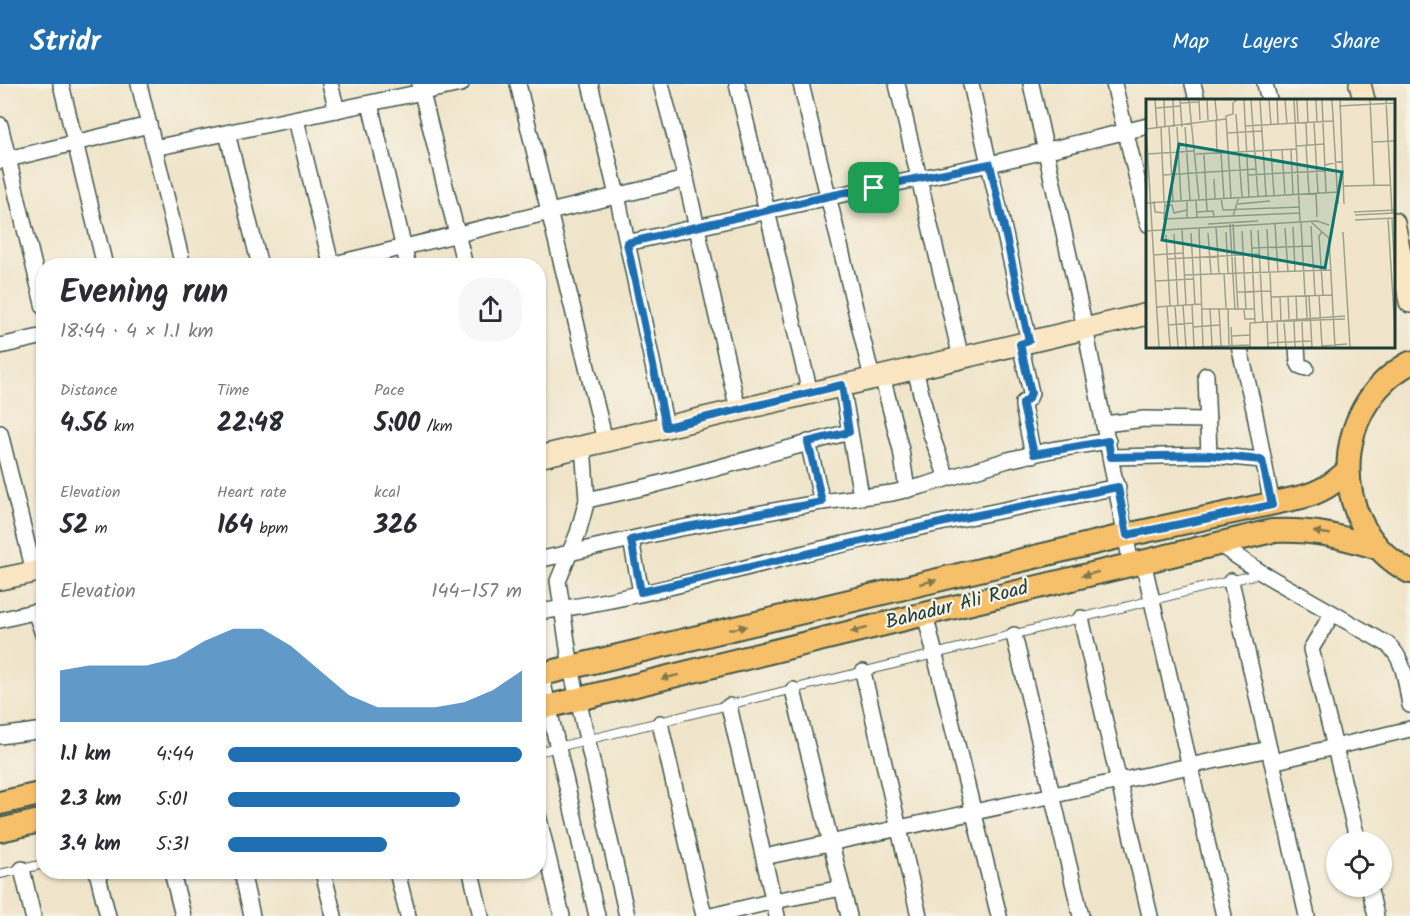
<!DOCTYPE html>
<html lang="en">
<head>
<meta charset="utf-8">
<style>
	body { margin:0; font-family:Kalam,sans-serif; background:#f7f7f7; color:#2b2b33; height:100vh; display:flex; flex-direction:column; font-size:22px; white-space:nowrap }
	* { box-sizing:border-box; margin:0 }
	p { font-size:20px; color:#7c7c81 }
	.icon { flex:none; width:33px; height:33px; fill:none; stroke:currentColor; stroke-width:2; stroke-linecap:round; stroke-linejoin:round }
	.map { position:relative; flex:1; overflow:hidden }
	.side { position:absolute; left:36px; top:174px; width:510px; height:621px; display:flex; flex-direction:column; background:#fff; border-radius:24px; box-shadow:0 2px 4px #0004 }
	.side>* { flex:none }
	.controls { position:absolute; left:1326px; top:747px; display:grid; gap:12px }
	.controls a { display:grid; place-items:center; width:66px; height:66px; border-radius:50%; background:#fff; box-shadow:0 2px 4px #0004; font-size:30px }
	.pin { position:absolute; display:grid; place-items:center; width:51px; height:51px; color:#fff; margin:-26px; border-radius:12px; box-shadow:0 3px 9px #0006 }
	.round { display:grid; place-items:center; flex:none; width:63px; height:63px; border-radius:24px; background:#f7f7f7 }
	.summary { display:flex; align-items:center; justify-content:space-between; height:102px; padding:0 24px }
	h1 { font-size:33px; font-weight:800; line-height:45px }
	.stats { display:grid; grid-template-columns:repeat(3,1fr); gap:9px; height:102px; padding:6px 24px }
	.stats div { display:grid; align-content:center }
	.stats b { font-size:26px; font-weight:800 }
	.stats small { font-size:16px; font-weight:400 }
	.stats p { font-size:16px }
	.chart { height:168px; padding:12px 24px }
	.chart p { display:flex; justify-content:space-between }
	.chart svg { width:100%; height:108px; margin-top:6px; fill:#1f6fb2; opacity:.7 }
	ul { padding:0 24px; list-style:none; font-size:20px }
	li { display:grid; grid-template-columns:96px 72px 1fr; align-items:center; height:45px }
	li i { height:15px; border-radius:8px; background:#1f6fb2 }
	header { display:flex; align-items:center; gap:36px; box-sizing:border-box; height:84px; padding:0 30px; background:#1f6fb2; color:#fff }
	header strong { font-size:28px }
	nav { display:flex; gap:33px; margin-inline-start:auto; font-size:21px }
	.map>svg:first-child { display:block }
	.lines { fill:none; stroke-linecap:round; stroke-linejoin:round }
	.lane-casing { stroke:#3e564a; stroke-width:10 }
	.street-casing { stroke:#3e564a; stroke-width:18 }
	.secondary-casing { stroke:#3e564a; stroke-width:24 }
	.primary-casing { stroke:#3e564a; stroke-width:26 }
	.lane { stroke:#fff; stroke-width:8 }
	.street { stroke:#fff; stroke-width:15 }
	.secondary { stroke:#fbe6c4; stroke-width:21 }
	.primary { stroke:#f6c06b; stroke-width:22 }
	.oneway { fill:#80784d }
	.route-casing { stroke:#fff; stroke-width:12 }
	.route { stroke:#1f6fb2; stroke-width:8 }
	.labels { text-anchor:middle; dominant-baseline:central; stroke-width:4.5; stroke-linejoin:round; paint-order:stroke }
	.street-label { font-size:20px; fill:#1f3d34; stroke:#f7f3e8 }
	.inset-road { fill:none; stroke:#9ca28e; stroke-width:1.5 }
	.view { fill:#0f766e; fill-opacity:0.15; stroke:#0f766e; stroke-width:3 }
	.inset-edge { fill:none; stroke:#1f3d34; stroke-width:3 }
</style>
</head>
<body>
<header>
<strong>Stridr</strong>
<nav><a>Map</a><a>Layers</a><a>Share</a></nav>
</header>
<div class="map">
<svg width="1410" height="832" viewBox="0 0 1410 832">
	<rect width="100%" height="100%" fill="#f7f3e8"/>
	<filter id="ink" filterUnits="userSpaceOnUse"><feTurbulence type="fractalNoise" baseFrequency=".0167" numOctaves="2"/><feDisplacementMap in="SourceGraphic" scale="12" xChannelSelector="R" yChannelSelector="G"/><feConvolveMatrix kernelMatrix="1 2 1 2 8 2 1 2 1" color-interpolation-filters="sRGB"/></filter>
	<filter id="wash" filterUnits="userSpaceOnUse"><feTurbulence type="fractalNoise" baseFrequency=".008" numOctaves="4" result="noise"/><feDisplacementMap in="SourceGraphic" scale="24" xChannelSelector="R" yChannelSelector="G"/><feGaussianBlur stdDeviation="1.35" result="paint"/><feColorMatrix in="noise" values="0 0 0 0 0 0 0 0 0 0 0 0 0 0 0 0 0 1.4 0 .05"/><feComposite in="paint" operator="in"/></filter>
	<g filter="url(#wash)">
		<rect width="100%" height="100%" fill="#f0e5ca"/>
	</g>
	<g filter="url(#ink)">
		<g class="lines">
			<g class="lane-casing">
				<g id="lane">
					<path d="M538 668 1262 489"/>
					<path d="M0 790 44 780"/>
				</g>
			</g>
			<g class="street-casing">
				<g id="street">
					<path d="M61 0 105 182"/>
					<path d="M139 0 183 182"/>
					<path d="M330 0 337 26"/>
					<path d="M518 0 605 357"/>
					<path d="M590 0 617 111 666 343"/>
					<path d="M661 0 686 95 738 326"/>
					<path d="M737 0 810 309"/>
					<path d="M801 0 872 294"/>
					<path d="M897 0 961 274"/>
					<path d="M971 0 1029 257"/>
					<path d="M1031 0 1085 244 1131 480"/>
					<path d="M1114 0 1148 140"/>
					<path d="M1193 0 1197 16"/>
					<path d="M1265 0 1269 16"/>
					<path d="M420 1 465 182"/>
					<path d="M370 20 408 182"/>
					<path d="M296 35 331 180"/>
					<path d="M0 41 44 224"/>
					<path d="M227 49 260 182"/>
					<path d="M154 64 461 0"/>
					<path d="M0 77 149 41"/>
					<path d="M627 159 829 113 990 80 1148 42"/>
					<path d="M326 182 686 95"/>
					<path d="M1020 260 1031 309 1029 314 1023 319V322L1033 371"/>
					<path d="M0 262 44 252"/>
					<path d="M1239 262 1254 325 1272 421"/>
					<path d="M1297 262 1298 278 1300 282 1306 284"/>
					<path d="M915 285 931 350 947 394"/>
					<path d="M1206 291 1209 371"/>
					<path d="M882 292 901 366 907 406"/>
					<path d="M842 301 861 412"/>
					<path d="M1105 340 1144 335 1208 336"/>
					<path d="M0 349 34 488"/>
					<path d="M808 358 822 418"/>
					<path d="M583 362 587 416 578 449 558 497 571 584 627 832"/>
					<path d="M1111 373 1209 371 1262 376"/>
					<path d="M587 416 650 402 849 348"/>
					<path d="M631 456 641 508"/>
					<path d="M1217 459 1262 489 1387 560C1405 574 1406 600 1410 621"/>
					<path d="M538 476 676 445 822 418 892 409 922 402 1008 376 1051 366 1108 357"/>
					<path d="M1143 477 1224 832"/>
					<path d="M1231 497 1307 832"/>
					<path d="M538 528C629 517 717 490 805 469 909 444 1013 424 1118 403"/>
					<path d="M925 530 999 832"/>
					<path d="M1332 530 1311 565 1358 758"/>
					<path d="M1081 534 1150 832"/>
					<path d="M0 536 33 528 36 530 44 553"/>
					<path d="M1014 551 1081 832"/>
					<path d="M863 588 919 832"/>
					<path d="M541 591 597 832"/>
					<path d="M793 606 849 832"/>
					<path d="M729 622 777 832"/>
					<path d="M660 639 704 832"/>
					<path d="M0 652 44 646"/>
					<path d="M1272 678 1410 645"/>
					<path d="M538 731 562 832"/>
					<path d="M764 773 1269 665"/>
					<path d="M22 785 33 832"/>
					<path d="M97 788 108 832"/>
					<path d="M172 788 183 832"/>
					<path d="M242 788 252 832"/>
					<path d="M323 788 334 832"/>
					<path d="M397 788 408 832"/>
					<path d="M471 788 481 832"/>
					<path d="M1369 802 1376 832"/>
					<path d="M711 832 774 817 842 804"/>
				</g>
			</g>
			<g class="secondary-casing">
				<g id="secondary">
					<path d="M1360 0 1364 16"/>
					<path d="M1394 139 1410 218"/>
					<path d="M538 373 1148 230"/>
					<path d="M0 495 44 486"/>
				</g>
			</g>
			<g class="primary-casing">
				<g id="primary">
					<path d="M1410 279C1328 323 1328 445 1410 488"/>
					<path d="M538 591 1127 451 1302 413C1321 408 1333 400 1347 387"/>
					<path d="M538 625 925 530 1272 447C1313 445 1339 452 1378 464"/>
					<path d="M0 719 44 709"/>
					<path d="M0 746 44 736"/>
				</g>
			</g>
			<use href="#lane" class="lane"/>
			<use href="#street" class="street"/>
			<use href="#secondary" class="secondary"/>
			<use href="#primary" class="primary"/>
		</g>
		<defs><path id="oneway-solid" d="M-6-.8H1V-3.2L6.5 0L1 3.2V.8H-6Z" transform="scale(1.5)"/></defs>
		<g class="oneway">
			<use href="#oneway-solid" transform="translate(1322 449) rotate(-171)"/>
			<use href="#oneway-solid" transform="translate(1090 490) rotate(166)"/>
			<use href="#oneway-solid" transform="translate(928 498) rotate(-13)"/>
			<use href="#oneway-solid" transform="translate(738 544) rotate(-13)"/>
			<use href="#oneway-solid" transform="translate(859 546) rotate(166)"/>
			<use href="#oneway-solid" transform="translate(670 593) rotate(166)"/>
		</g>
	</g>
	<g class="lines" filter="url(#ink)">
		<g class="route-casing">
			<path id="route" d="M990 80 1029 257 1020 260 1031 309 1029 314 1023 319V322L1034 370 1108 357 1111 373 1209 371 1262 376 1272 421 1127 451 1118 403 958 435 641 508 631 456 676 445 822 418 808 358 849 348 842 301 666 343 627 159 829 112Z"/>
		</g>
		<use href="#route" class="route"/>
	</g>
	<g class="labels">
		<g class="street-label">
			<text transform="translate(957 522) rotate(-14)">Bahadur Ali Road</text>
		</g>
	</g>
	<g transform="translate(1146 15)">
		<rect width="249" height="249" fill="#f0e5ca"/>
		<path class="inset-road" d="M9 1 11 29M18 1 19 29M27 1 28 28M34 1 36 28M43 1 53 100M53 1 54 21M61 1 62 21M69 1 71 21M98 1 103 98M105 1 112 97M114 1 120 97M123 1 125 26M131 1 132 25M139 1 141 25M148 1 154 123M151 1 152 24M161 1 162 24M170 1 171 23M176 1 180 93M186 1 192 105M194 1 198 105M224 1 228 86M240 1 246 114M35 4 53 3M193 7 249 4M10 9 35 7M90 15 96 98M70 21 71 54M168 23 172 94M160 24 161 46M0 27 13 248M99 27 187 22M23 28 27 102M31 28 35 101M39 28 44 101M15 29 18 102M0 30 80 20M81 34 116 32M227 43 249 42M160 46 163 94M151 47 178 45M136 51 139 96M145 51 147 95M125 52 128 96M75 54 78 99M1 55 49 52M50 55 151 50M58 55 61 112M179 66 197 62M17 76 110 70M102 76 179 72M68 80 69 100M198 87 244 86M170 94 171 118M75 99 77 111 154 108M85 99 80 17 87 15V4L91 1M41 101V120M50 101 51 119M8 102 9 113 18 114M19 102 18 120 154 114M0 104 192 93M92 105 124 102M19 107 26 106 28 114 41 111M51 113 67 112 68 117M208 113 249 111M209 116 249 114M87 117 93 98M246 119 249 180M242 120 249 232M209 121 249 119M155 123 159 197M165 123 183 139 189 248M62 125 112 122M84 125 89 211M87 125 92 211M129 125 132 173M165 127 169 196M70 128 73 175M147 128 149 172M53 129 57 248M139 129 142 173M36 130 40 206M121 130 123 173M105 131 109 223M112 131 117 223M0 132 171 122 183 126M96 132 100 211M80 133 82 174M176 133 173 137 177 196M197 133 204 248M45 134 49 206M62 134 65 175M28 135 32 207M20 136 24 207M106 149 166 147M7 156 38 154M21 160 114 155M124 173 126 221M78 174 80 209M39 176 185 171M9 182 47 180M91 193 125 192M173 196 176 248M134 197 135 221M142 197 143 220M150 197 151 220M160 197 161 219M163 197 166 248M125 198 186 196M37 206 40 248M46 206 48 248M21 207 24 248M29 207 32 248M11 208 56 205M64 209 66 247M73 209 75 247M82 209 83 247M56 210H108M98 211 99 220H109M121 222 122 248M120 223 199 220M148 223 149 248M156 223 157 248M131 224 132 248M138 224 140 248M22 226 47 224M47 228 74 226M85 228 86 247M86 237 104 236M121 244 166 242M176 247 201 245M48 248 104 246M104 248V224L199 217"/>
		<path class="view" d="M33 45 196 73 179 169 16 141Z"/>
		<rect width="249" height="249" class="inset-edge"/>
	</g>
</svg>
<div class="controls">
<a><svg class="icon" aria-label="locate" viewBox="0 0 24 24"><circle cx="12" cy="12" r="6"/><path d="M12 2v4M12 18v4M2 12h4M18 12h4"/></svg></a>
</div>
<div class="pin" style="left:874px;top:104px;background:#1e9e55"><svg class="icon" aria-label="arrive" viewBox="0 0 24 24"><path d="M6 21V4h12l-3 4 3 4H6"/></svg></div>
<section class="side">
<div class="summary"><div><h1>Evening run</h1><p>18:44 · 4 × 1.1 km</p></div><a class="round"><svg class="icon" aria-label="share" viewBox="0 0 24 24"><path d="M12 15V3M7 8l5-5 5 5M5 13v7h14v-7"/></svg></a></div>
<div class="stats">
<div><p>Distance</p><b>4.56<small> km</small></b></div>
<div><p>Time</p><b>22:48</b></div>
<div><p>Pace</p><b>5:00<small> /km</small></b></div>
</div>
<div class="stats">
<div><p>Elevation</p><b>52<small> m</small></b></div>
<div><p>Heart rate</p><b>164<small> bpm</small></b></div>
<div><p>kcal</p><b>326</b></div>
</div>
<div class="chart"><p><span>Elevation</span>144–157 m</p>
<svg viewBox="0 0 160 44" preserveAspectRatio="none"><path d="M0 44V23L10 21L20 21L30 21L40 18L50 11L60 6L70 6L80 13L90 23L100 33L110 38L120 38L130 38L140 36L150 31L160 23V44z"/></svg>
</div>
<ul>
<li><b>1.1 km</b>4:44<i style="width:100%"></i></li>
<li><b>2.3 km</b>5:01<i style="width:79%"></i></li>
<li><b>3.4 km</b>5:31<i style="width:54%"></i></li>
</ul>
</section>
</div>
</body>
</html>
